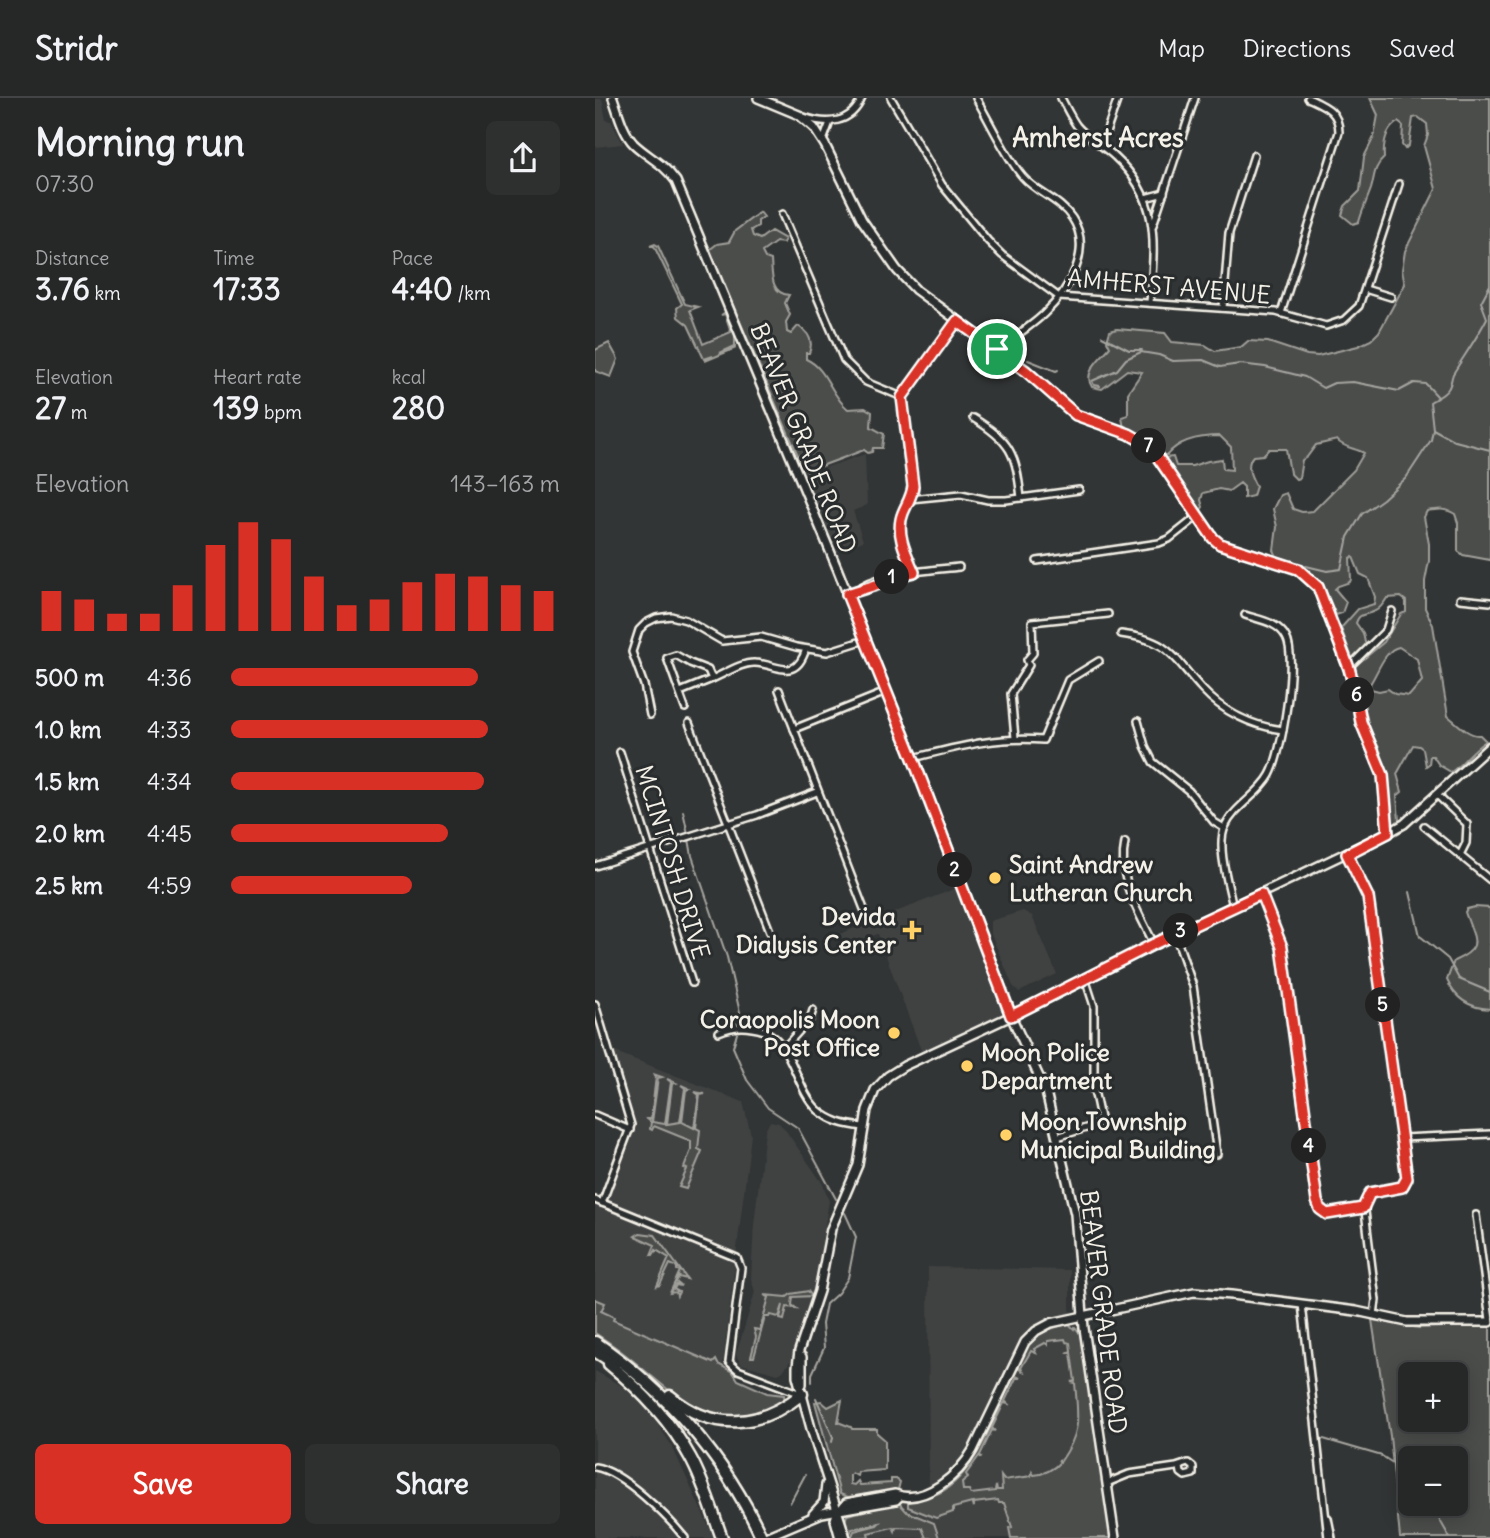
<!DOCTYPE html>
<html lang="en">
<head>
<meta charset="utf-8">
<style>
	body { margin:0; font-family:Delius,sans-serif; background:#2e3030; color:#f1f3f6; height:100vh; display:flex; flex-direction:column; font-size:26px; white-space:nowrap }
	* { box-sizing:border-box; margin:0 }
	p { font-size:23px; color:#a4a6a8 }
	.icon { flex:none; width:38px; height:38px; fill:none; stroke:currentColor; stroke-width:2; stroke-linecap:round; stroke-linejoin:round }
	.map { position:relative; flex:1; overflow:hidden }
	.sheet { display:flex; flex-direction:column; background:#262828; width:595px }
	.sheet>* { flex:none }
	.controls { position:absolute; left:803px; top:1264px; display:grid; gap:14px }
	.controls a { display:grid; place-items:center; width:70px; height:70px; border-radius:10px; background:#262828; box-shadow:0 4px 18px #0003,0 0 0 2px #424445; font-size:35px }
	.pin { position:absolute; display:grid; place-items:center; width:60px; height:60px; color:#fff; margin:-30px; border:4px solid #fff; border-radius:50%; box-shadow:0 2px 7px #0007 }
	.km { position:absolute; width:35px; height:35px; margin:-18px; border-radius:50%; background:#222; color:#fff; font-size:19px; line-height:35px; text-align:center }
	.round { display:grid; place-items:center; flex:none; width:74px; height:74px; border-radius:10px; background:#2e3030 }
	.overview { display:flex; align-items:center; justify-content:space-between; height:119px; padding:0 35px }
	h1 { font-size:38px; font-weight:800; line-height:52px }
	.metrics { display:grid; grid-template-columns:repeat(3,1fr); gap:10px; height:119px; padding:7px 35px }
	.metrics div { display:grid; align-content:center }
	.metrics b { font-size:30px; font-weight:800 }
	.metrics small { font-size:19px; font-weight:400 }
	.metrics p { font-size:19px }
	.chart { height:196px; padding:14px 35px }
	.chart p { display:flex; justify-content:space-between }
	.chart svg { width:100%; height:126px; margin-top:7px; stroke:#d93025; stroke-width:6 }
	.primary-button { display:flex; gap:14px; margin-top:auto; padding:14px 35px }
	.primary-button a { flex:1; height:80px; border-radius:10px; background:#d93025; color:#fff; font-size:28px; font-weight:800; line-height:80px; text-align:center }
	.primary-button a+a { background:#2e3030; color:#f1f3f6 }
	ul { padding:0 35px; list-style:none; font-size:23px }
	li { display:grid; grid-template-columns:112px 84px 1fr; align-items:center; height:52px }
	li i { height:18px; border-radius:9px; background:#d93025 }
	header { display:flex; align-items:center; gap:42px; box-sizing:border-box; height:98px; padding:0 35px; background:#262828; border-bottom:2px solid #424445 }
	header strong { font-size:33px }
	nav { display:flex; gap:38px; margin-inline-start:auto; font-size:24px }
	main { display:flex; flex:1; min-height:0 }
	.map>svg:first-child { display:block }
	.built { fill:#404242 }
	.green { fill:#4b4d4c; stroke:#a09f9a; stroke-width:2; fill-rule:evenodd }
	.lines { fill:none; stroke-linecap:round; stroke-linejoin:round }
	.stream { stroke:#a6a5a0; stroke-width:2 }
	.street-casing { stroke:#f4f1e8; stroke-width:10 }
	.secondary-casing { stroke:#f4f1e8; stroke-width:12 }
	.highway-casing { stroke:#f4f1e8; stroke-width:15 }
	.street { stroke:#2a2d2e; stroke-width:5 }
	.secondary { stroke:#2a2d2e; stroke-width:7 }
	.highway { stroke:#2a2d2e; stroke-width:10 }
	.route-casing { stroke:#fff; stroke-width:14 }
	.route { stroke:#d93025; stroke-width:9 }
	.poi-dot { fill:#ffd166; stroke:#2a2d2e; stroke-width:2.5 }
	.labels { text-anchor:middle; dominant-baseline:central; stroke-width:6; stroke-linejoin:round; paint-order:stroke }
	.street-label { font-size:24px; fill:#f4f1e8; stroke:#2a2d2e }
	.poi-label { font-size:24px; font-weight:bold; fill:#f4f1e8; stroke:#2a2d2e; text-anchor:start }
	.neighbourhood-label { font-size:26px; font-weight:bold; fill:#f4f1e8; stroke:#2a2d2e }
</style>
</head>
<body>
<header>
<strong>Stridr</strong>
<nav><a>Map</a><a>Directions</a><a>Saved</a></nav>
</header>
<main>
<section class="sheet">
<div class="overview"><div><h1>Morning run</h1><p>07:30</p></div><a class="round"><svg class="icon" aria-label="share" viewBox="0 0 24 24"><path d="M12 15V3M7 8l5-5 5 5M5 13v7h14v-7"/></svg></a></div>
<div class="metrics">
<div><p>Distance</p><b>3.76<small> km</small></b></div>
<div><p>Time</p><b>17:33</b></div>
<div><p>Pace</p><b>4:40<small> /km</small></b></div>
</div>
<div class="metrics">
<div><p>Elevation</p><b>27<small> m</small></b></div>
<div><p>Heart rate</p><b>139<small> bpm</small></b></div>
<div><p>kcal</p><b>280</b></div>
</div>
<div class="chart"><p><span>Elevation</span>143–163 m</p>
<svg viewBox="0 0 160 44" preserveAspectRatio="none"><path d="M5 44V30M15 44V33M25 44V38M35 44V38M45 44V28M55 44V14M65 44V6M75 44V12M85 44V25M95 44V35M105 44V33M115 44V27M125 44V24M135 44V25M145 44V28M155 44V30"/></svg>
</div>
<ul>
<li><b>500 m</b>4:36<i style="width:75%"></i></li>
<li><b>1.0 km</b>4:33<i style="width:78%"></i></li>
<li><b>1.5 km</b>4:34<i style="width:77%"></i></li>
<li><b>2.0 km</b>4:45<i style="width:66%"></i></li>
<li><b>2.5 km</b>4:59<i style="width:55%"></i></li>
</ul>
<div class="primary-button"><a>Save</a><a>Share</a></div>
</section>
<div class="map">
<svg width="895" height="1440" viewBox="0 0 895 1440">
	<rect width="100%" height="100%" fill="#323535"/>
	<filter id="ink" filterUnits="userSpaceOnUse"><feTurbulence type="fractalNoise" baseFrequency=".0143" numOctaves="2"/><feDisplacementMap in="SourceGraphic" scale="14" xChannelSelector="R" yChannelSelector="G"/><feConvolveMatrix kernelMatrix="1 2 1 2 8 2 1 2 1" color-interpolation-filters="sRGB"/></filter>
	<g filter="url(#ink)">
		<g class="built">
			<path d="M0 1H7L11 22 16 23 28 46 0 49Z"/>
			<path d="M270 356 272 407 258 413 268 443 240 455 209 377Z"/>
			<path d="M364 789 409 910 403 920 327 955 283 836 250 848 245 836Z"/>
			<path d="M428 813 437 818 462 876 424 894 418 888 395 834V823Z"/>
			<path d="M18 953 148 1004 156 1037 127 1272 0 1216V1105L33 1052 40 1027Z"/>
			<path d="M175 1023 184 1025 189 1030 228 1086 234 1103 218 1196 197 1261 187 1274 183 1276 146 1266 141 1257 160 1194 156 1181 159 1126 170 1033Z"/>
			<path d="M333 1169 475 1172V1210L495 1336 422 1440H338L335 1431 306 1416 305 1403 334 1396Z"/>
			<path d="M0 1273 25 1287 50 1308 69 1336 77 1348 119 1440H0Z"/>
			<path d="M289 1417 292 1427 329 1429 332 1440H263L259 1423Z"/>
		</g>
		<g class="green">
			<path d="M775 0H895V462L868 457 863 453V425L860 416C850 410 844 411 832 413L829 419 834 446V463L830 483V510L838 527 853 618C862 625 873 638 885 637L891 643C877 651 869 665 856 674L844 667 838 658H835L834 666 831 668 828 651 824 648 818 647 802 676 807 694 802 698 804 722 800 728 797 727 793 677 784 650 775 634 760 568 789 544 806 516 811 514V503L806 499 792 500C789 505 785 511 780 513 771 518 764 514 761 525L768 535 771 549 758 563 746 530 763 511 779 506 780 499 773 480 765 476 758 459 755 460 756 481 755 484 743 488 740 491 751 504 747 515 741 517C729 487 714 469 682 459L679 452 682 429 678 411 685 397 691 395 698 411 707 414 718 413 759 372 769 355C760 350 748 350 742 342L721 347 712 359 707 362 704 380 701 381 695 375 691 351H674L668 357 658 358C650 367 656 379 661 388L658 398 649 400V389L645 385 634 393 624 391 608 395 606 402 608 409 604 414 568 360 578 359 581 368H597L613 363 627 361 628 371 637 372 636 349 625 338C606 338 584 342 572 357H565L549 339 529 331 527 319 533 317V295L547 274 532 272 507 291 497 289C487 274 506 260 515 249L512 243 515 233 522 231 570 235 577 244 610 247 620 253 646 249 653 243 673 244 712 257 723 258 763 248 776 242 784 234 810 186 807 172 810 153 841 91 829 48 833 37 832 26 823 19 818 20 814 47 810 51 807 47 808 28 803 24C791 31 788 46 789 60 778 70 780 78 776 91 772 102 767 113 764 124L758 126 747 117 750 108 765 93 769 59 779 39 783 17ZM804 549 822 561 827 583 814 598 800 596 793 591 784 593 776 591 775 586C783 574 790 551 804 549Z"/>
			<path d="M165 114 169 119 163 123V128L156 132 158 138 165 141 176 133 190 141 188 145 181 144 167 154 170 160 176 162C177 177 176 196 194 197L190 205 195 217 191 224 192 234 196 236 203 228C213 234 219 243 214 255H211V261C233 271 235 297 253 311L270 310 277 314 276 329 289 336 287 350H278L277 354 273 355 269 352 213 373 208 369 114 152 122 146 134 144 140 133Z"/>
			<path d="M60 146 63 148 90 206 103 209 95 212 108 246 136 234 130 216 126 217 132 213 144 242 140 237V248L125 255 141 250 110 263 118 258 109 261 93 227 83 219 82 210 87 206 59 148H55Z"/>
			<path d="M14 245 23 261 16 279 0 273V252Z"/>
			<path d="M880 809 895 810V911C875 910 860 901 852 882L859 863C890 849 879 842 870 814L872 811Z"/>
			<path d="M58 976 67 979 63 980 57 1024 70 1026 76 984 72 981 81 985 77 986 72 1026 85 1024 90 990 86 987 95 991 91 992 87 1024 99 1030 104 997 100 994 110 996 105 997 101 1030 105 1032 103 1051 107 1053 91 1091 84 1089 92 1071 89 1070 96 1052V1043L59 1028 57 1032 55 1031 56 1024 52 1021H56L61 978Z"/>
			<path d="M45 1135 60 1137 92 1181 84 1179 81 1184 86 1188 81 1187 79 1191 84 1194 82 1198 81 1194 75 1195 85 1173 82 1172V1169L75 1166 65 1187 62 1188 74 1160 61 1152 58 1157H56L60 1147 40 1138Z"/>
			<path d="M213 1193 217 1198 198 1199 197 1207 201 1210 192 1209 189 1222 185 1221 188 1207 184 1219 175 1217 174 1219H170L159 1259H156L161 1239 159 1231 165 1232 174 1199 169 1197 192 1199 196 1196Z"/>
			<path d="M0 1201 10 1205 6 1213 19 1219 18 1222 118 1265 121 1262 123 1266 138 1274 143 1282 172 1295 189 1297 190 1304C177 1310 164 1317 149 1319 107 1324 78 1296 48 1271 33 1258 17 1246 0 1235Z"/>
			<path d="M777 1222 824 1230 895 1227V1440H805L795 1338ZM816 1276H861V1321H816ZM816 1360H861V1405H816Z"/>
			<path d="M474 1226 479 1231 480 1229 485 1235 517 1440H416L414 1430 417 1429 409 1405H404L403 1402 379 1405V1409L377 1405 358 1410V1414L341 1420 313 1409V1404C323 1400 335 1399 344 1395 383 1375 401 1314 419 1277L425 1280H421L410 1303 413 1306 409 1305 397 1330 400 1333 397 1332 385 1357 387 1360 384 1358 371 1376 373 1380 367 1385 368 1392H374L376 1396 400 1393 401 1388 402 1392H407L406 1378 409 1382 436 1378 437 1374 439 1377C449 1376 457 1373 465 1364L463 1362 466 1363C487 1333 483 1320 480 1285L476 1284 480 1283 476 1255H472L476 1253 475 1245 471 1244 470 1241 453 1243V1247L450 1245 439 1251 441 1255 436 1253 426 1270 428 1273 424 1271C423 1244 449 1230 474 1226Z"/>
			<path d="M247 1302 243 1324 256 1329 257 1331H282V1335L290 1342V1372L263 1374 262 1378 257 1375 255 1377V1386L259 1387 263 1383 265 1387 296 1385V1381H301L305 1384 303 1392 253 1399 245 1396 220 1304 226 1303 233 1309Z"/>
			<path d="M304 1405 312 1414 339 1425 344 1440H331L327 1430 301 1429 300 1433 298 1429 273 1435 274 1439 256 1440 259 1433 282 1427 284 1425 257 1431 254 1438 250 1423 252 1417Z"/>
		</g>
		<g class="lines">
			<g class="stream">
				<path d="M507 238 534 252H547"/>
				<path d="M433 262 461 273 463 272"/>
				<path d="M505 288 499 287 497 283 522 272 531 261 546 254 564 257 578 263 608 262 625 269 645 266 670 269 710 279 728 290 739 285 758 284 804 293 819 285 831 286 843 299"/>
				<path d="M838 331 860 343 895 352"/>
				<path d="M711 468 732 473 746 471 753 439 767 416 788 401 811 380 836 342 838 331 835 304C841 300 848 298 853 291 856 287 856 281 858 276 869 258 882 240 892 220L886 204 895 187"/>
				<path d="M88 713 93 736"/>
				<path d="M94 741 97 758 132 859 147 923 145 927"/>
				<path d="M815 794 825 838 853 861 864 881 895 894"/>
				<path d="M143 932 138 949 152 982 173 1010 203 1030 241 1101"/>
				<path d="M217 1284V1276L229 1250 227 1226 231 1206 243 1195 253 1180 261 1139 250 1115"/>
				<path d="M221 1300 238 1339 237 1344"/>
				<path d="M725 1340 787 1358 816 1377"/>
				<path d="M195 1405 210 1377"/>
				<path d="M835 1405 855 1440"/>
			</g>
			<g class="street-casing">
				<g id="street">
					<path d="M296 0 347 87 393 143 407 157 464 199 681 214 731 228 749 222 764 208 804 86"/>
					<path d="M381 0C394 22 412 61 428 79 442 95 465 102 477 120 499 152 473 193 449 216 435 229 418 240 402 251"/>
					<path d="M466 0C471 9 476 20 482 28 492 40 509 48 520 59 567 102 559 148 555 205"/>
					<path d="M209 19C232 27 256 26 267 0"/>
					<path d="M228 43 235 24"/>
					<path d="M504 46 512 32 523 0"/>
					<path d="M550 100 569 95"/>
					<path d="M187 116 249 262 271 284 307 299"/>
					<path d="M558 127 600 0"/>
					<path d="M770 191 796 199"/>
					<path d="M628 210 634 135 659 57"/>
					<path d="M686 215 744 34C744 13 730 8 713 0"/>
					<path d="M378 320C416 343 421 356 426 400"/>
					<path d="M315 401 366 396 393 402H411L484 392"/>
					<path d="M442 463 564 445 574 441 603 418"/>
					<path d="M319 474C311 457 300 434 308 415 312 405 317 399 318 389L307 299 362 223"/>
					<path d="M261 493 288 483"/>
					<path d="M262 493C277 475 340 472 364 469"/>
					<path d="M865 501 895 504"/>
					<path d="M526 536C575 542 577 558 607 591 628 614 657 628 688 632"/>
					<path d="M753 570 791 532 797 513"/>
					<path d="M184 592 269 811"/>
					<path d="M85 594 117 581"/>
					<path d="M90 610 72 560 81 557 95 565 113 572 117 581C129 576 147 564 160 565 183 566 200 585 211 551"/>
					<path d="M55 617 49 587 37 554 44 532 51 525 61 520 76 518 91 522 127 543 166 539 201 549 232 554 270 542"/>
					<path d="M543 623 550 648 558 664 594 693 619 724 629 730"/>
					<path d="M94 625 182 851"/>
					<path d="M199 631 291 594"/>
					<path d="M420 640 416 596 434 567 432 562 438 555 437 524 513 516"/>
					<path d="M25 654 97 885"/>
					<path d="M318 660C363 649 401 638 448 642L473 582 504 563"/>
					<path d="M841 696 872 726 871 745 865 757"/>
					<path d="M829 728 895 782"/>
					<path d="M530 744C522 782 543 813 559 846"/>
					<path d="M752 756 773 799 812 1076 810 1087C795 1094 777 1088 769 1105L781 1202 779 1217"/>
					<path d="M0 768 162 717 222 694"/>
					<path d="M666 796 687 849 721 1103 725 1111 732 1116 768 1110"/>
					<path d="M638 809C634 789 621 748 630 729 639 708 664 697 675 677 687 656 703 559 691 539 683 524 665 522 650 517"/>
					<path d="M580 836 598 888 622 1056"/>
					<path d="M0 906 36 1027 7 1105"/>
					<path d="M124 934C135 929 146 928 157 930 199 934 197 988 223 1012 237 1024 251 1027 269 1029"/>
					<path d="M189 950 215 921 218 912"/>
					<path d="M0 1017 35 1032"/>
					<path d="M462 1039 504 1026 505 1020 499 992V908L490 880"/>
					<path d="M807 1040 895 1036"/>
					<path d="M0 1102 142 1160 146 1170 134 1264 143 1272 206 1296"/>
					<path d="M881 1117 895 1222"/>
					<path d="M707 1206 733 1440"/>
					<path d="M0 1369C27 1373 73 1419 90 1440"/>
					<path d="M512 1385 534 1376 581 1369 593 1365 598 1369V1376L590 1378 586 1375 585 1369"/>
					<path d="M733 1420 737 1440"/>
				</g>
			</g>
			<g class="secondary-casing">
				<g id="secondary">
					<path d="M18 0C23 14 28 35 39 46 54 60 67 64 81 83L242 470 318 660 416 918 451 994 480 1116 489 1230 520 1440"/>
					<path d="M163 0 204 17 219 30 230 47 267 122 302 172 321 192 431 273 481 317 534 336 555 348 618 440 625 446 703 471 723 489 753 570 761 596 766 624 788 677 793 735"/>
					<path d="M207 1286V1259"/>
					<path d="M247 1410 251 1405 300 1396C330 1408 365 1375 378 1352L430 1244 441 1233 456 1225 599 1194 637 1197 761 1213 812 1224H895"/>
					<path d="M242 1415 240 1422 245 1440"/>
					<path d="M218 1416 229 1404 231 1387"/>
					<path d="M168 1440 227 1415 301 1402 305 1398"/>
					<path d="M251 1440 217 1334 202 1278V1269L204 1253 224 1193 236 1131 263 1067 272 1012 280 992 293 978 309 968 416 918 559 846 793 735 809 726 895 648"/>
				</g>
			</g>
			<g class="highway-casing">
				<g id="highway">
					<path d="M0 1244C72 1293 131 1361 167 1440"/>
					<path d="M0 1253 20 1266"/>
					<path d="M14 1266C47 1293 75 1322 95 1359 109 1384 117 1413 127 1440"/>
					<path d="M75 1298C117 1334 165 1330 207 1296"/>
				</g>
			</g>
			<use href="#street" class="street"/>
			<use href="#secondary" class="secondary"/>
			<use href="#highway" class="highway"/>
		</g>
	</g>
	<g class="lines" filter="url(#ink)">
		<g class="route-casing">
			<path id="route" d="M362 223 431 273 481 317 534 336 555 348 618 440 625 446 703 471 723 489 754 570 761 596 766 624 788 677 793 735 752 756 773 799 812 1080 807 1089 775 1095 768 1110 732 1116 725 1111 722 1103 687 849 666 796 559 846 416 918 318 660 252 496 284 486 290 481 319 474C311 456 300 434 308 415 312 405 317 399 318 388L307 299Z"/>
		</g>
		<use href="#route" class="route"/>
	</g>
	<g class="poi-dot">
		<circle cx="400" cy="780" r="7"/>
		<path d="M313.5 821.5h7v7h7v7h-7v7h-7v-7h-7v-7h7z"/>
		<circle cx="299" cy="935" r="7"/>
		<circle cx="372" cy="968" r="7"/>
		<circle cx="411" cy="1037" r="7"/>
	</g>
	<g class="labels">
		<g class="street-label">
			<text transform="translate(574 188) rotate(5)">AMHERST AVENUE</text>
			<text transform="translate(209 340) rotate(68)">BEAVER GRADE ROAD</text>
			<text transform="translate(78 764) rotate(73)">MCINTOSH DRIVE</text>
			<text transform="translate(509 1214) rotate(83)">BEAVER GRADE ROAD</text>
		</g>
		<g class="poi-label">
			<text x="414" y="766">Saint Andrew<tspan x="414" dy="28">Lutheran Church</tspan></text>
			<text x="301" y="818" text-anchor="end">Devida<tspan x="301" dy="28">Dialysis Center</tspan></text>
			<text x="285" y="921" text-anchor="end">Coraopolis Moon<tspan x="285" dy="28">Post Office</tspan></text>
			<text x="386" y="954">Moon Police<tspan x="386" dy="28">Department</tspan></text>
			<text x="425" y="1023">Moon Township<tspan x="425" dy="28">Municipal Building</tspan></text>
		</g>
		<g class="neighbourhood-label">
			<text x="503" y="39">Amherst Acres</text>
		</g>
	</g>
</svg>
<div class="controls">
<a>+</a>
<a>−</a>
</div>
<div class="pin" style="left:402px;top:251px;background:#1e9e55"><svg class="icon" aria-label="arrive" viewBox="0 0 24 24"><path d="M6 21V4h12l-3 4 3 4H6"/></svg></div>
<b class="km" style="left:297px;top:479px">1</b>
<b class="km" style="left:360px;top:772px">2</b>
<b class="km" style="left:586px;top:833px">3</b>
<b class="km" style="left:714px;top:1048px">4</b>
<b class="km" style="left:788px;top:907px">5</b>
<b class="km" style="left:762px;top:597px">6</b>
<b class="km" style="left:554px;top:348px">7</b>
</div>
</main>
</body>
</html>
